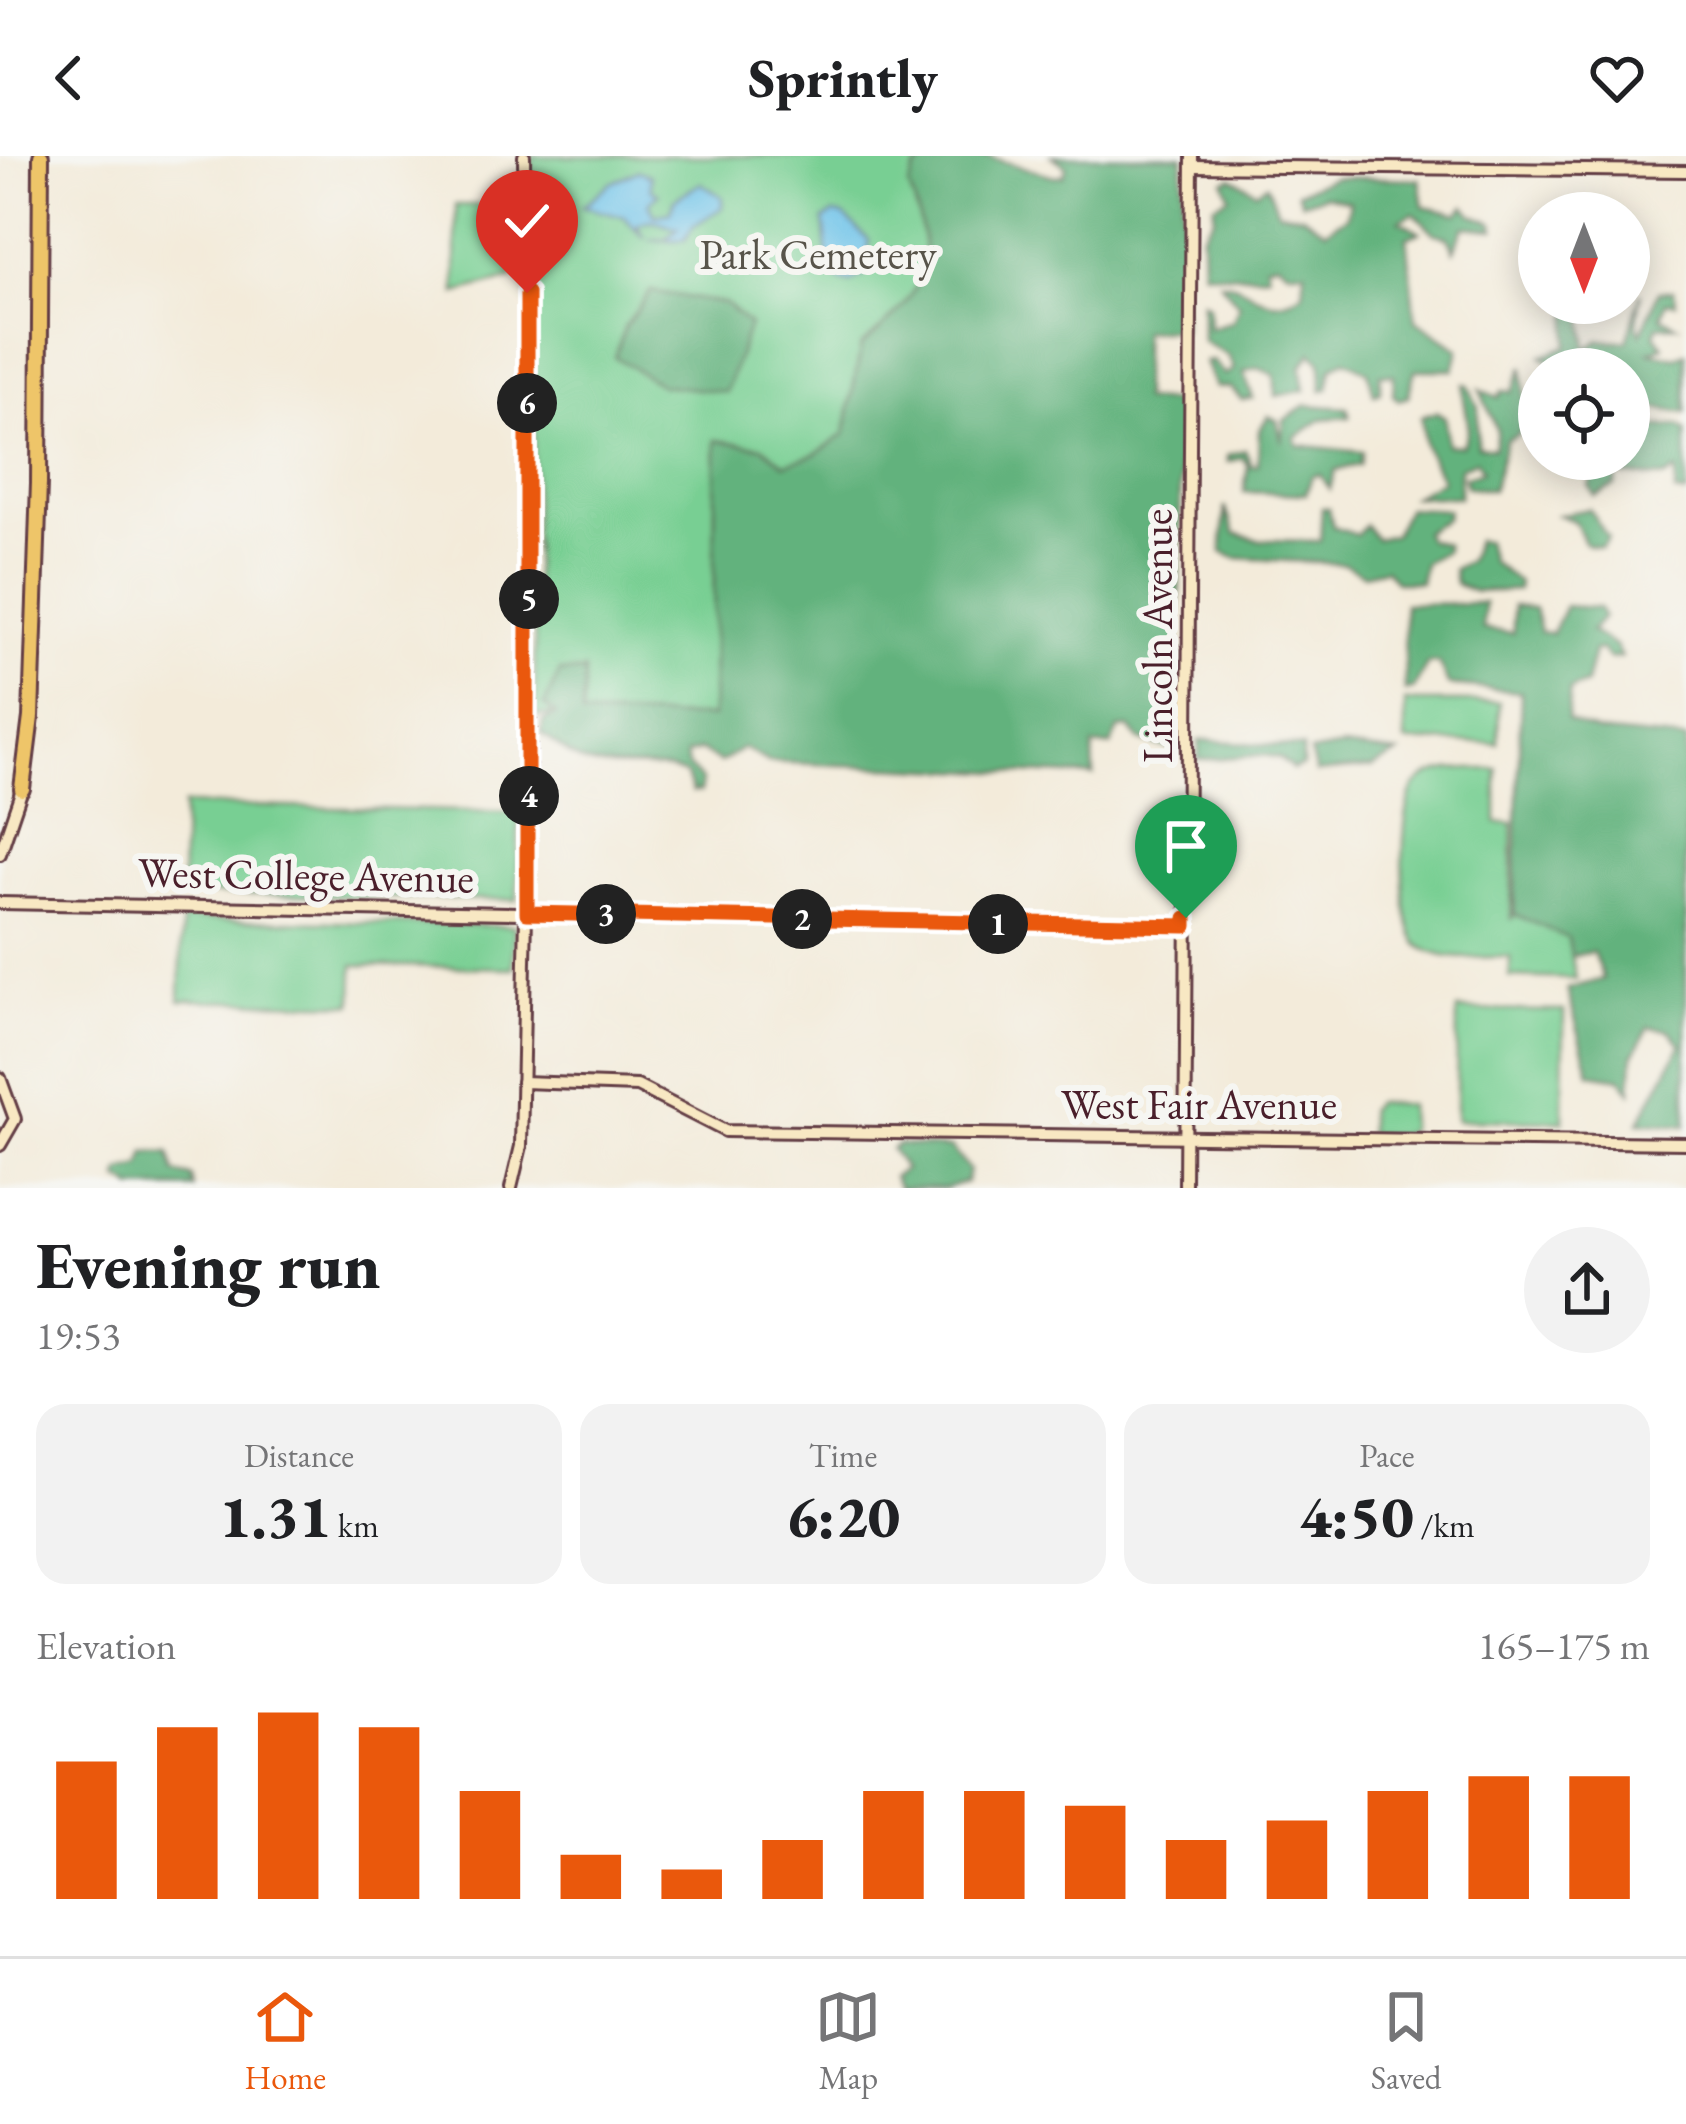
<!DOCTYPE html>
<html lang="en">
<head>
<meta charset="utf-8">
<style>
	body { margin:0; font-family:"EB Garamond",serif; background:#f2f2f2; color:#202124; height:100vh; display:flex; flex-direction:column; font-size:45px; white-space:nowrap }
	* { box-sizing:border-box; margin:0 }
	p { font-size:39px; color:#757577 }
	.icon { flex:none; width:66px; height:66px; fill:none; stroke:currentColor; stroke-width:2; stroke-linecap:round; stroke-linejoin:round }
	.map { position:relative; height:1032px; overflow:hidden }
	.panel { display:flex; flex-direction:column; background:#fff; flex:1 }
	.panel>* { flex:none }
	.needle { width:78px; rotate:180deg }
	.buttons { position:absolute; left:1518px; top:36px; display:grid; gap:24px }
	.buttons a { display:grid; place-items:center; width:132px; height:132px; border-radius:50%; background:#fff; box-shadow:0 6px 30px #0003; font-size:60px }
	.pin { position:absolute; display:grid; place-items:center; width:102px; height:102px; color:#fff; margin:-123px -51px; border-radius:50% 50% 50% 0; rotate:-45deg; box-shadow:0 0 12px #0007 }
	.pin .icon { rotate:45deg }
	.km { position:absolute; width:60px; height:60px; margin:-30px; border-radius:50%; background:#222; color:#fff; font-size:33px; line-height:60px; text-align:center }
	.round { display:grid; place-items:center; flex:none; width:126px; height:126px; border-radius:63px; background:#f2f2f2 }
	.overview { display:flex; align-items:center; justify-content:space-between; height:204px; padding:0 36px }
	h1 { font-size:66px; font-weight:800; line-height:90px }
	.metrics { display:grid; grid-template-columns:repeat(3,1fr); gap:18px; height:204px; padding:12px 36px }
	.metrics div { display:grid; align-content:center; border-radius:30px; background:#f2f2f2; text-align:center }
	.metrics b { font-size:60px; font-weight:800 }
	.metrics small { font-size:33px; font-weight:400 }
	.metrics p { font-size:33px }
	.chart { height:336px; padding:24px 36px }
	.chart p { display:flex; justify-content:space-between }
	.chart svg { width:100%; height:216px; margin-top:12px; stroke:#ea580c; stroke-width:6 }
	header { display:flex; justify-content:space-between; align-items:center; height:156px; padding:0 36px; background:#fff; font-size:54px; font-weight:800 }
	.menu { display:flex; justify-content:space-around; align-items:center; height:168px; border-top:3px solid #e0e0e0; background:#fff; font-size:33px; color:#757577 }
	.menu a { display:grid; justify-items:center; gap:6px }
	.menu .on { color:#ea580c }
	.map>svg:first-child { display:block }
	.green { fill:#78cf93; stroke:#61775f; stroke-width:3 }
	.forest { fill:#62b27d; stroke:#566854; stroke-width:3 }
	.water { fill:#6cc2e9; stroke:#5b708a; stroke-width:3 }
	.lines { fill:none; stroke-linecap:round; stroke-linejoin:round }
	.secondary-casing { stroke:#633e45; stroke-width:16 }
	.primary-casing { stroke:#633e45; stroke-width:20 }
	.secondary { stroke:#f8e8c3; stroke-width:10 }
	.primary { stroke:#eec569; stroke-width:14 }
	.route-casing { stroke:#fff; stroke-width:24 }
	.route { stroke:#ea580c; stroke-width:15 }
	.labels { text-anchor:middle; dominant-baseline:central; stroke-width:12; stroke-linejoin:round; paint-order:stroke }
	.park-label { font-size:42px; fill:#58544a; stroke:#f6f6f2 }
	.street-label { font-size:42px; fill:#4a1f2b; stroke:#f6f6f2 }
</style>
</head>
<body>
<header><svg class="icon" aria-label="back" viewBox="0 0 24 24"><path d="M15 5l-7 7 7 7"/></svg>Sprintly<svg class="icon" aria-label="heart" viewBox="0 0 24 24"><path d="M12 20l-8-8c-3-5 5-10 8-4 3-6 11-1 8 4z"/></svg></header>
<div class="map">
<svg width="1686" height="1032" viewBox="0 0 1686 1032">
	<rect width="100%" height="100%" fill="#f6f6f2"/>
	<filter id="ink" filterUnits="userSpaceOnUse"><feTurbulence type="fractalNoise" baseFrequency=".00833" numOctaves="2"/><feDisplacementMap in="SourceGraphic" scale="24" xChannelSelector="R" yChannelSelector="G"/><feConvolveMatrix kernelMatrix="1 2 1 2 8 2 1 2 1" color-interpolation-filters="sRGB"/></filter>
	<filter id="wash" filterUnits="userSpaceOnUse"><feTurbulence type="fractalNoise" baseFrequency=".004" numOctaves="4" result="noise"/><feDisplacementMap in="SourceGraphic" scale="48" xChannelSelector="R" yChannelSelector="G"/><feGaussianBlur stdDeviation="2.7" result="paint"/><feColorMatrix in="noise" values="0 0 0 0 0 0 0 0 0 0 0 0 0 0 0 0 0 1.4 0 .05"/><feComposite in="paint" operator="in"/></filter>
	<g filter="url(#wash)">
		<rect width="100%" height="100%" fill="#f3ebda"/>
		<g class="green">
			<path d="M532 0H931L915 14 909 31C939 110 924 138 861 190L845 278 814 299 785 308 763 291 716 285 712 561 582 560 584 516 557 559 535 560Z"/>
			<path d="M456 49H513V122L456 137Z"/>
			<path d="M1405 546H1499L1498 587 1405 586Z"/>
			<path d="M1497 613V667H1513L1511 764 1514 758 1568 782 1576 823 1510 821V801C1483 800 1441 808 1419 789 1399 772 1398 647 1417 628 1436 608 1472 614 1497 613Z"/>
			<path d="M183 649 519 656 517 744 181 737Z"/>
			<path d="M182 763 514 770 513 812 354 809 353 848 180 844Z"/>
			<path d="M1457 854 1564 855 1563 965 1456 964Z"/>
			<path d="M1375 946 1408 949 1409 973 1402 979 1368 977V953Z"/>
		</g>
		<g class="forest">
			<path d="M931 0H985L1054 20 1064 19 1066 10 1052 0H1183L1182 173 1142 175V244L1181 246 1178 596 1139 584 1129 572 1119 573 1111 590H1093L1094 620 768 606 743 592 720 607 700 594 686 599 688 610 702 625 700 636H692L686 620C656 604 621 617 589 608 573 604 553 586 541 577L543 565 556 559 544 549 560 516H585L582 560 712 561 716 284 763 291 785 308 814 299 845 278 861 190C924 138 939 110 909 31L915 14Z"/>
			<path d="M1232 21 1256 35 1267 28 1278 55 1302 59 1326 74 1347 60 1350 45 1325 39 1302 46 1297 36 1333 21 1420 23 1424 51 1458 58 1465 50 1473 59 1494 67 1495 73 1464 71 1454 94 1448 81 1435 78 1414 57 1400 64 1420 76 1407 81 1416 164 1459 193 1454 214H1415L1408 241 1398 244 1393 239 1394 219 1380 218V236L1374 239 1368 215 1345 204 1332 212 1328 233 1322 234 1321 206 1312 196 1301 211 1305 234 1276 240 1274 219 1258 212 1244 216 1253 242 1242 244 1231 232 1215 231 1205 206 1213 205 1225 220 1234 213 1228 200 1202 185V145L1208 149 1209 172 1233 165 1239 149 1220 126C1255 126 1263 164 1303 136L1305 114H1288L1277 106 1266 108 1268 118C1245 120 1227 119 1203 115L1202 78 1214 61V49L1229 40 1224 25Z"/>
			<path d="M1674 134 1676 147 1666 146 1661 161 1677 169 1658 170 1655 178 1663 190 1649 196 1676 201 1686 197V257L1639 250 1634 284 1638 289 1650 287 1654 271 1679 270 1686 275V339L1675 337 1676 315 1665 322 1617 319 1615 330 1594 340 1589 329 1600 312 1564 303H1629V213L1612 205C1591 219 1561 215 1542 200L1568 190 1570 147H1583L1587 193 1599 184 1627 185 1641 136 1637 169 1641 178 1658 136Z"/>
			<path d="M651 135 726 148 749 169 726 236 661 229 615 201 625 170Z"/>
			<path d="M1523 211 1526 251 1519 278 1506 284 1492 334 1466 331 1464 321 1482 315 1476 304 1460 312 1459 341 1413 340 1442 324 1424 289 1421 261 1437 256 1445 261 1447 289H1462C1476 264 1460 251 1464 228L1468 229 1478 251 1477 290 1494 292 1497 275 1480 234 1498 242 1502 235 1512 236Z"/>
			<path d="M1306 249 1347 252 1350 261 1322 263 1295 282 1298 289 1362 296 1359 309 1335 314 1330 333 1320 319 1312 320 1306 338 1244 336 1248 309 1242 302 1228 306V299L1245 294 1252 310 1258 309 1259 275 1268 260 1277 264 1282 286 1284 264Z"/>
			<path d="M1225 351 1235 377 1258 384 1320 385 1322 352H1329L1333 371 1357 379 1365 369 1376 383 1393 379 1407 352 1447 354 1446 362 1424 376 1427 383 1445 388V395L1424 407 1420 426H1396L1385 413 1364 418 1344 408 1235 402 1222 396Z"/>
			<path d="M1589 353 1608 382 1601 391 1585 388 1574 365 1558 359Z"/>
			<path d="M1476 384 1486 385 1491 406 1518 426 1517 434 1475 436 1455 428 1453 413 1468 405Z"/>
			<path d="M1484 447 1483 473 1513 477V450L1534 452 1540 476 1552 477 1565 450 1599 452 1603 461 1591 475 1616 491 1621 501 1609 503 1601 494 1594 495 1586 528 1570 534 1567 564 1597 576 1686 584V970L1639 966 1681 889 1669 874 1649 871 1633 900 1631 936 1621 922 1590 917 1567 833 1603 823 1593 796 1571 800 1568 782 1514 758 1521 536 1448 529 1439 507H1428L1414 533 1405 535 1404 448Z"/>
			<path d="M1207 584 1303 592V610L1293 614 1279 602 1265 599 1198 604 1199 585Z"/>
			<path d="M1342 591 1398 598 1372 612 1316 617 1310 597Z"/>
			<path d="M898 988 951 992 969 1014 966 1026 944 1032H899L893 1021 904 1013 891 993Z"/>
			<path d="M146 996 169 997 175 1017 192 1021 194 1032H134L119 1023 121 1016 141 1011Z"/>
		</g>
		<g class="water">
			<path d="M638 14 651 20V33L659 38 649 47 655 59 671 56 675 43 701 27 722 41V52L693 70 685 84H649L665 83 678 72C662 69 653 59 637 69L645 82 623 60 583 50 609 28Z"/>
			<path d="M834 58 844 60 869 84 867 117 851 127 838 124 828 104 824 64Z"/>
		</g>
	</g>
	<g filter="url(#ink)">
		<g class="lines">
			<g class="secondary-casing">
				<g id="secondary">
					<path d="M1192 10 1686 15"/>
					<path d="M0 698 22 633"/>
					<path d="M0 747 1187 770"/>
					<path d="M0 922 15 963 0 989"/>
					<path d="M522 926 637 930 725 975 1686 987"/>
					<path d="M511 1032 521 990 530 574 524 0"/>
					<path d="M1185 1032 1192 0"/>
				</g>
			</g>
			<g class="primary-casing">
				<path id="primary" d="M22 633 31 561 39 327 41 0"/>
			</g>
			<use href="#secondary" class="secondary"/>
			<use href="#primary" class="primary"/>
		</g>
	</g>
	<g class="lines" filter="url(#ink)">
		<g class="route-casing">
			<path id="route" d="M527 137V757L1186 770V762"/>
		</g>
		<use href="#route" class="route"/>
	</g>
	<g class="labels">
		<g class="park-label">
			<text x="818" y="98">Park Cemetery</text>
		</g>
		<g class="street-label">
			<text transform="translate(1157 480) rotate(-90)">Lincoln Avenue</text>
			<text transform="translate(306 719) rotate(1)">West College Avenue</text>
			<text x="1199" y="948">West Fair Avenue</text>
		</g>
	</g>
</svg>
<div class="buttons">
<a><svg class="needle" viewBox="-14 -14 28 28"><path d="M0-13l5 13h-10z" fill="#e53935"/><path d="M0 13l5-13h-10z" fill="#757577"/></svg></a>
<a><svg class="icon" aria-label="locate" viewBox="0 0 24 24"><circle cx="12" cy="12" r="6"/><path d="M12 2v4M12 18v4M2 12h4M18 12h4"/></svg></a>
</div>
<div class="pin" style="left:1186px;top:762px;background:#1e9e55"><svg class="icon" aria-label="arrive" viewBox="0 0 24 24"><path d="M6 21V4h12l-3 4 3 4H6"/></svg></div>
<div class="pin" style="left:527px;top:137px;background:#d93025"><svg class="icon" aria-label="check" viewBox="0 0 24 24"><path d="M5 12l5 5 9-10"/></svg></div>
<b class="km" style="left:998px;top:768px">1</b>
<b class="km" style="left:802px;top:763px">2</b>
<b class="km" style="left:606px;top:758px">3</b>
<b class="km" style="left:529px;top:640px">4</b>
<b class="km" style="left:529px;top:443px">5</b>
<b class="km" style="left:527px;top:247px">6</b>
</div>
<section class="panel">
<div class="overview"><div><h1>Evening run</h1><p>19:53</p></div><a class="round"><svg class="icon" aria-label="share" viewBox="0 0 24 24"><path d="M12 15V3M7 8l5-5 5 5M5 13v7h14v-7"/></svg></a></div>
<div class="metrics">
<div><p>Distance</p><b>1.31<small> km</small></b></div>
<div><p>Time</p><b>6:20</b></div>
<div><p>Pace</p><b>4:50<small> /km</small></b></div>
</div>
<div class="chart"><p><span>Elevation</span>165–175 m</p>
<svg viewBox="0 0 160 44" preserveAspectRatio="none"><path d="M5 44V16M15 44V9M25 44V6M35 44V9M45 44V22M55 44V35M65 44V38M75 44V32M85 44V22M95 44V22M105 44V25M115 44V32M125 44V28M135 44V22M145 44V19M155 44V19"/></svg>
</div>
</section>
<nav class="menu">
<a class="on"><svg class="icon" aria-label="home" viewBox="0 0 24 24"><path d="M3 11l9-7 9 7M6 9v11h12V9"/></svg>Home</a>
<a><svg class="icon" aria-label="map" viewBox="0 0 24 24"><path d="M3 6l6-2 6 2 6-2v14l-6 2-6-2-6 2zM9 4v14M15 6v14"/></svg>Map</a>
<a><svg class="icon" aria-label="saved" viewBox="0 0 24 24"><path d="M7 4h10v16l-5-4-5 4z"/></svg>Saved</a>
</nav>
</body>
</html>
